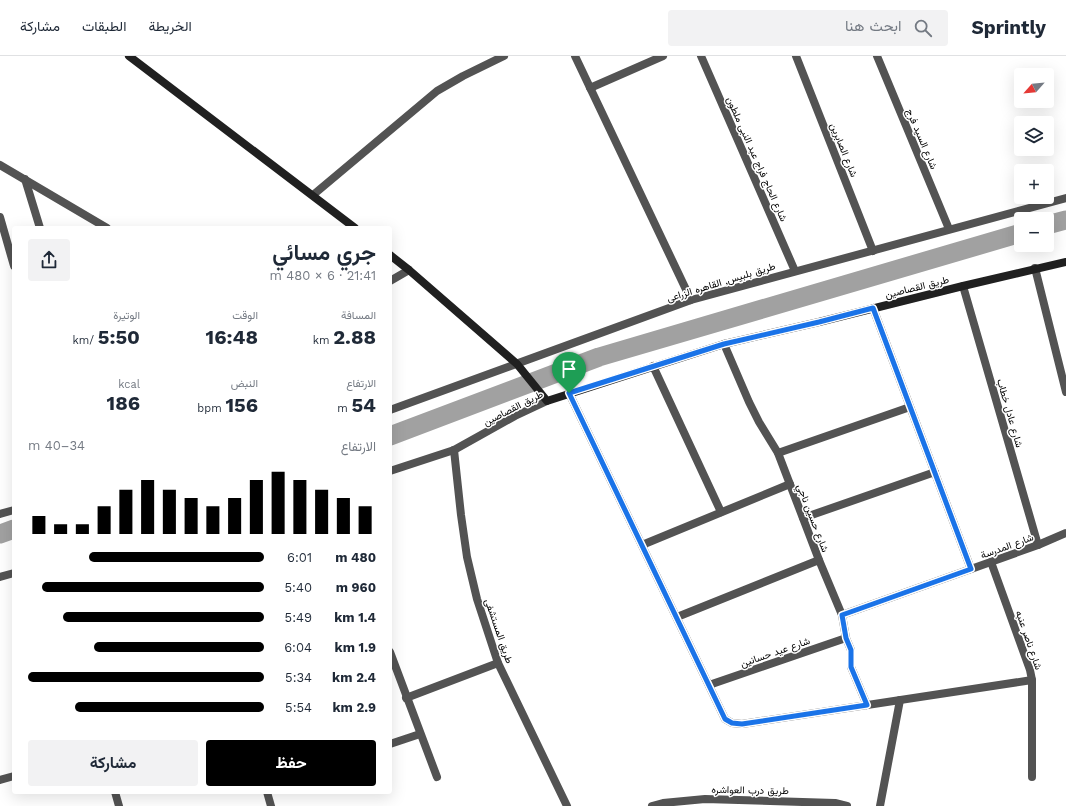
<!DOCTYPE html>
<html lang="ar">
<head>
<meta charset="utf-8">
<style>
	body { margin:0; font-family:"Work Sans",Vazirmatn,sans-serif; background:#f2f2f3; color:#1f2937; direction:rtl; height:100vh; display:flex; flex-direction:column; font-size:15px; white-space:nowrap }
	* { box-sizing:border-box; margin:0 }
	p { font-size:13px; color:#747a83 }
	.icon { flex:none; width:22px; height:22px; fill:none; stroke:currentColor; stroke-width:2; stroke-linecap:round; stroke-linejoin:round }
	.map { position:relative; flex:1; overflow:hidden; direction:ltr }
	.side { position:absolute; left:12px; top:170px; width:380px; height:568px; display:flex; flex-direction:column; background:#fff; border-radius:4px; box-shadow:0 4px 16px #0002; direction:rtl }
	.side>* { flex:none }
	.needle { width:26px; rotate:243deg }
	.controls { position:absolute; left:1014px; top:12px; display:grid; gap:8px }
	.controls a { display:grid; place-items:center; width:40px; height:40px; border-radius:4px; background:#fff; box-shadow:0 4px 16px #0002; font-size:20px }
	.pin { position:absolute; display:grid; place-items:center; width:34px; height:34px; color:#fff; margin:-41px -17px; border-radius:50% 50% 50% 0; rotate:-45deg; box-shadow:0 0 4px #0007 }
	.pin .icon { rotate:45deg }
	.round { display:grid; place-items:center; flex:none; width:42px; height:42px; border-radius:4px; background:#f2f2f3 }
	.summary { display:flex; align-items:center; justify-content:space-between; height:68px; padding:0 16px }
	h1 { font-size:22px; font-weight:700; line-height:30px }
	.metrics { display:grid; grid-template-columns:repeat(3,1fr); gap:6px; height:68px; padding:4px 16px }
	.metrics div { display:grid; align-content:center }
	.metrics b { font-size:20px; font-weight:700 }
	.metrics small { font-size:11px; font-weight:400 }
	.metrics p { font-size:11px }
	.chart { height:112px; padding:8px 16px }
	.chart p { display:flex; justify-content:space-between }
	.chart svg { width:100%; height:72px; margin-top:4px; stroke:#000; stroke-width:6 }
	.cta { display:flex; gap:8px; margin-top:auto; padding:8px 16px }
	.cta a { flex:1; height:46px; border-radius:4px; background:#000; color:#fff; font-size:16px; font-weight:700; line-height:46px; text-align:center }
	.cta a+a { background:#f2f2f3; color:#1f2937 }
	ul { padding:0 16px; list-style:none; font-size:13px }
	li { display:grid; grid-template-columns:64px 48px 1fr; align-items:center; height:30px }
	li i { height:10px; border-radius:5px; background:#000 }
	header { display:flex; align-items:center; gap:24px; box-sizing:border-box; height:56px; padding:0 20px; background:#fff; border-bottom:1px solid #e0e1e3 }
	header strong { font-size:19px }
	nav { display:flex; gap:22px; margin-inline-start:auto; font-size:14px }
	.search { width:280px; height:36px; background:#f2f2f3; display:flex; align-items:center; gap:10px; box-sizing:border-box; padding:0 14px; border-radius:4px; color:#747a83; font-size:15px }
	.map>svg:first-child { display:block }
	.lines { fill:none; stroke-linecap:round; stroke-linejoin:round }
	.canal { stroke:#a1a1a1; stroke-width:19 }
	.street { stroke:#535353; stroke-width:8 }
	.secondary { stroke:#202020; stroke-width:8 }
	.route-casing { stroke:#fff; stroke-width:8 }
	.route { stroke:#1a73e8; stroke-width:5 }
	.labels { text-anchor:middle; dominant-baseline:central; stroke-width:3; stroke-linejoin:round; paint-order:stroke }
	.street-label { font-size:10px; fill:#000; stroke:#fff }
</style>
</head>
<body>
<header>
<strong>Sprintly</strong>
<div class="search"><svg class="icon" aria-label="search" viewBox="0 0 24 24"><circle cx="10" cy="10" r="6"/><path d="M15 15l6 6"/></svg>ابحث هنا</div>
<nav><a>الخريطة</a><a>الطبقات</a><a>مشاركة</a></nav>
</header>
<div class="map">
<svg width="1066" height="750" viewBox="0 0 1066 750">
	<rect width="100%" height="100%" fill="#fff"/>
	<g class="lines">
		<g class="canal">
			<path d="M1047 169 1066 164"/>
			<path d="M390 380 599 301 1021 177"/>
			<path d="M0 478 14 473"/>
		</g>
		<g class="street">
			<path d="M575 0 691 244"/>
			<path d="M701 0 795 215"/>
			<path d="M796 0 873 195"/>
			<path d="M877 0 949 173"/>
			<path d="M590 32 663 0"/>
			<path d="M0 109 107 172"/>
			<path d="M25 123 40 172"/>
			<path d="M313 139 437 35 463 20 504 0"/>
			<path d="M0 161 14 210"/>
			<path d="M1035 212 1066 336"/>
			<path d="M390 225 409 214"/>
			<path d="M963 230 1038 489"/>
			<path d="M873 252 971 513"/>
			<path d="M724 288 749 346 759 366 778 397 819 504 842 559 846 582 851 594V611L867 649"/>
			<path d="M653 310 721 456"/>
			<path d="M569 337 725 663 732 667 742 668 1032 624"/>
			<path d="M390 354 691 244 1066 142"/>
			<path d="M454 394 461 459 467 501 477 543 498 607 567 750"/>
			<path d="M778 397 910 351"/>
			<path d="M390 415 454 394 515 360 547 345"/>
			<path d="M0 458 14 454"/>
			<path d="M803 462 935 416"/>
			<path d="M642 489 790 428"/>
			<path d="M991 506 1030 614 1032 624V721"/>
			<path d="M0 521 14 517"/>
			<path d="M842 559 1038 489 1066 477"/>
			<path d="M677 561 819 504"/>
			<path d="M390 596 437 721"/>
			<path d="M709 629 846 582"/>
			<path d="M406 642 498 607"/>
			<path d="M390 688 420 678"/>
			<path d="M0 724 14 720"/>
			<path d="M115 736 119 750"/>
			<path d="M267 736 271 750"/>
			<path d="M652 750 663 747 705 743 835 747 847 750"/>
			<path d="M880 750 900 644"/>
		</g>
		<g class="secondary">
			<path d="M129 0 355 172"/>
			<path d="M390 199 409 214 517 308 547 345 724 288 819 266 963 230 1066 206"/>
		</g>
	</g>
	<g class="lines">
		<g class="route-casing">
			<path id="route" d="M873 252 971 513 842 559 846 582 851 594V611L867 649 742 668 732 667 725 663 569 337 724 288 819 266Z"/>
		</g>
		<use href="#route" class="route"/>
	</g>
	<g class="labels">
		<g class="street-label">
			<text transform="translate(922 83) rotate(67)">شارع السيد فرج</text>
			<text transform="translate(844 94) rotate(68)">شارع الصابرين</text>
			<text transform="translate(757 103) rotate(66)">شارع الحاج فراج عبد النبى ملطون</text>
			<text transform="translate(721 226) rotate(-17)">طريق بلبيس, القاهره الزراعى</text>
			<text transform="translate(917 231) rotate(-14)">طريق القصاصين</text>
			<text transform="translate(513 352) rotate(-27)">طريق القصاصين</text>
			<text transform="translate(1010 357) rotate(74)">شارع عادل خطاب</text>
			<text transform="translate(813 462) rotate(69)">شارع حسين ناجي</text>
			<text transform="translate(1007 490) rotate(-20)">شارع المدرسة</text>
			<text transform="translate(499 575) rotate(71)">طريق المستشفى</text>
			<text transform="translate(1029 584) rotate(71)">شارع ناصر عنبه</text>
			<text transform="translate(775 596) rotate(-19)">شارع عيد حسانين</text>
			<text transform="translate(750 734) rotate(1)">طريق درب العواشره</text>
		</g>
	</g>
</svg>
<div class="controls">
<a><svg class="needle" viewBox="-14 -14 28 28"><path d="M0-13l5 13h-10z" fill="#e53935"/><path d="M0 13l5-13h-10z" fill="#747a83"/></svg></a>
<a><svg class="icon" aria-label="layers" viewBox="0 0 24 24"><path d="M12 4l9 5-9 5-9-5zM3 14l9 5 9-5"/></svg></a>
<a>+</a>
<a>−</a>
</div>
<div class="pin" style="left:569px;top:337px;background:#1e9e55"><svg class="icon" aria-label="arrive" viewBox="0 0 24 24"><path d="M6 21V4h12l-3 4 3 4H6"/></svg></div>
<section class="side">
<div class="summary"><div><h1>جري مسائي</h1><p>21:41 · 6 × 480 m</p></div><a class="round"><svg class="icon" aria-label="share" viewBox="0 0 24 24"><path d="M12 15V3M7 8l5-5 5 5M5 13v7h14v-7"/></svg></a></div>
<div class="metrics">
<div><p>المسافة</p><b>2.88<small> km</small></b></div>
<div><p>الوقت</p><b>16:48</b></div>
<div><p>الوتيرة</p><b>5:50<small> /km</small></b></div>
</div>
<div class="metrics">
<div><p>الارتفاع</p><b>54<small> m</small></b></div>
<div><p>النبض</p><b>156<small> bpm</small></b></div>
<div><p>kcal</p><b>186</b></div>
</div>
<div class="chart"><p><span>الارتفاع</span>34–40 m</p>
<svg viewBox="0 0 160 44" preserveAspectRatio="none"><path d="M5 44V33M15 44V38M25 44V38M35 44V27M45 44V17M55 44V11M65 44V17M75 44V22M85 44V27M95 44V22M105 44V11M115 44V6M125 44V11M135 44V17M145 44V22M155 44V27"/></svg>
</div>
<ul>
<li><b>480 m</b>6:01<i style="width:74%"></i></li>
<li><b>960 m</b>5:40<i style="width:94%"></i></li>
<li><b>1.4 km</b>5:49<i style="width:85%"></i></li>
<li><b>1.9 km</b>6:04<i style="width:72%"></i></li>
<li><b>2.4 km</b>5:34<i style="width:100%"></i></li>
<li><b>2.9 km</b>5:54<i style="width:80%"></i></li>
</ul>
<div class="cta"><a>حفظ</a><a>مشاركة</a></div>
</section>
</div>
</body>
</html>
